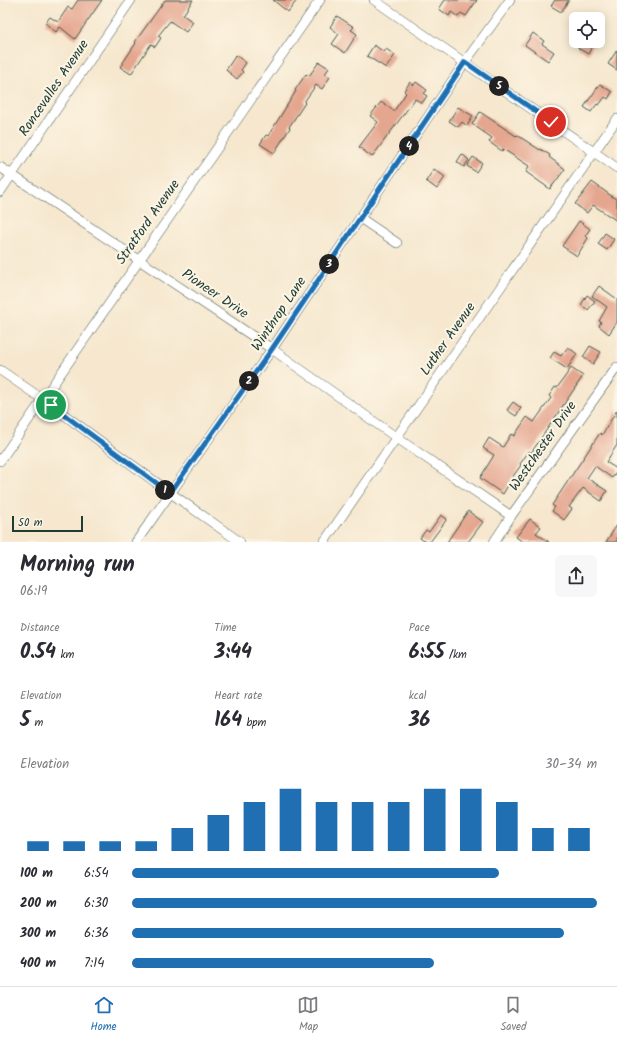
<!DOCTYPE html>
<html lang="en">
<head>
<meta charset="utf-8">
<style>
	body { margin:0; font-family:Kalam,sans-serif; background:#f7f7f7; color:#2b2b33; height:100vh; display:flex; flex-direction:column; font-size:15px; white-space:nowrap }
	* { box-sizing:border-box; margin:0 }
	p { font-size:13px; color:#7c7c81 }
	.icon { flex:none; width:22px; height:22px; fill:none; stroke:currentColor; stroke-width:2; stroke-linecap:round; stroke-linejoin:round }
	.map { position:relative; height:542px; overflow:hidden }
	.drawer { display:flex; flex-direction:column; background:#fff; flex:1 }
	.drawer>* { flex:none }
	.controls { position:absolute; left:569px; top:12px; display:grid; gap:8px }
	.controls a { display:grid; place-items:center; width:36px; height:36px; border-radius:6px; background:#fff; box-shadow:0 2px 10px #0003; font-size:20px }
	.scale { position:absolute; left:12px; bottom:10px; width:71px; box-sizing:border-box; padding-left:4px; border:2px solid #1f3d34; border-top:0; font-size:11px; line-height:14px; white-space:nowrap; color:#1f3d34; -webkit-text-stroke:3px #fcf5e5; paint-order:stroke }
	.pin { position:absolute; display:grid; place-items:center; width:34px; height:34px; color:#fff; margin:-17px; border:2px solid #fff; border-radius:50%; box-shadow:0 1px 4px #0007 }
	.km { position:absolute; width:20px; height:20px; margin:-10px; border-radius:50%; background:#222; color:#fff; font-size:11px; line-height:20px; text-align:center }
	.round { display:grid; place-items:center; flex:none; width:42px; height:42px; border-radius:6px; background:#f7f7f7 }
	.summary { display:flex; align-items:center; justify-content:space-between; height:68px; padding:0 20px }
	h1 { font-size:22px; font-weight:700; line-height:30px }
	.metrics { display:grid; grid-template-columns:repeat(3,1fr); gap:6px; height:68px; padding:4px 20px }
	.metrics div { display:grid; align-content:center }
	.metrics b { font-size:20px; font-weight:700 }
	.metrics small { font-size:11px; font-weight:400 }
	.metrics p { font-size:11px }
	.chart { height:112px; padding:8px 20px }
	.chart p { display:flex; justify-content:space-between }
	.chart svg { width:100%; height:72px; margin-top:4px; stroke:#1f6fb2; stroke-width:6 }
	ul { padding:0 20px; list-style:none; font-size:13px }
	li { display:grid; grid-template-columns:64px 48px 1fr; align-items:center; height:30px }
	li i { height:10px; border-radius:5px; background:#1f6fb2 }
	.tab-bar { display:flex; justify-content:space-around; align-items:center; height:56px; border-top:1px solid #e1e1e2; background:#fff; font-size:11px; color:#7c7c81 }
	.tab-bar a { display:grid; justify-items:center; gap:2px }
	.tab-bar .current { color:#1f6fb2 }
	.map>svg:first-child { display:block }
	.building { fill:#e5a68f }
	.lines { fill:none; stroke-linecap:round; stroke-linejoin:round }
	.minor-casing { stroke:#3f564b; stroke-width:10 }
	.minor { stroke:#fff; stroke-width:9 }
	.route-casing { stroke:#fff; stroke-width:8 }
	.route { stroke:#1f6fb2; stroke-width:5 }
	.labels { text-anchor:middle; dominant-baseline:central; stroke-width:4; stroke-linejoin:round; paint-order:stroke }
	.street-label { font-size:14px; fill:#1f3d34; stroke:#fcf5e5 }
</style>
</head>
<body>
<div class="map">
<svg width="617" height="542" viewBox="0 0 617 542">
	<rect width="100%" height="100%" fill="#fcf5e5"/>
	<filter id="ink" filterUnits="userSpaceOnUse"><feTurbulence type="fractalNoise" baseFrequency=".025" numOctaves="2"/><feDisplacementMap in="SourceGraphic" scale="8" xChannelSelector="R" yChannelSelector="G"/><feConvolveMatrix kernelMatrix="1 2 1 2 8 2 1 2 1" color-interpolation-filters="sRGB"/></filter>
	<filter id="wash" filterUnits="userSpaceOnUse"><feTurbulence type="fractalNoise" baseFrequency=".012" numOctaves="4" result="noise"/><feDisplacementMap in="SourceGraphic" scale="16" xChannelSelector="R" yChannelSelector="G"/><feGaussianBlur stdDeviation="0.9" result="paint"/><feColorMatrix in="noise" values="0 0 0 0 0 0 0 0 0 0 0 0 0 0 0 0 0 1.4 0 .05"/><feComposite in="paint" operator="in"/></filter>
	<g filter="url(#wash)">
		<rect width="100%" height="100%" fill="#f6e7ce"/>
		<g id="blocks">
			<g class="building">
				<path d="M78 0H102L75 39 60 27 56 32 45 23 50 17 58 22 68 7 72 9Z"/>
				<path d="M165 0H193L183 15 193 22 186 32 170 21 158 36 161 38 155 47 151 44 131 74 120 67 136 43 135 42Z"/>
				<path d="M273 0H297L288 12Z"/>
				<path d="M445 0H477L466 16 461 13 458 17 451 12 449 16 439 9Z"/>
				<path d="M555 0H569L561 12 551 6Z"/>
				<path d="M337 16 354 27 351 30 357 34 345 53 332 44 339 34 330 27Z"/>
				<path d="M533 33 544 41 542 44 554 52 548 61 525 45Z"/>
				<path d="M582 41H587L593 45 588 54 578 48Z"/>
				<path d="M374 45 384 52 386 49 395 55 386 68 367 56Z"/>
				<path d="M617 50V70L608 64Z"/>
				<path d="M236 55 246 63 241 70 243 72 237 79 226 70Z"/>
				<path d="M319 62 329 68 325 74 330 77 322 89 316 85 304 102 305 103 289 127 290 128 274 153 260 144 266 135 268 136 296 91 295 90 306 74 309 76Z"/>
				<path d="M410 82 414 85 416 82 427 90 424 94 427 96 422 103 415 99 372 157 359 147 378 122 370 116 381 102 394 111 406 93 404 91Z"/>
				<path d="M600 84 612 92 608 99 605 97 599 105 597 104 591 112 584 107Z"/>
				<path d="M458 107 473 116 467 126 462 122 458 127 449 121Z"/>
				<path d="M480 112 516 136 517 135 540 150V149L550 155 549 157 565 169 550 189 526 172 529 166 503 149 502 151 489 142 492 138 472 124Z"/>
				<path d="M462 154 469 160 464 167 457 162Z"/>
				<path d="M473 157 482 163 476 172 467 166Z"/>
				<path d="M434 169 445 177 437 189 426 181Z"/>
				<path d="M592 182 617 200V221L593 205 587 213 575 204Z"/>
				<path d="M579 221 590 229 585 236 588 238 577 256 562 246Z"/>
				<path d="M605 233 614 239 607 250 598 244Z"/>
				<path d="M599 286 617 299V322L609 334 599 326 601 322 599 321 607 307 592 296Z"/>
				<path d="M587 295 595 301 588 310 581 305Z"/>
				<path d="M590 346 601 352 593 364 583 357Z"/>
				<path d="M568 347 577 354 567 369 550 358 554 352 561 356Z"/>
				<path d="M571 368 583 376 531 453 529 451 520 464 521 465 509 482H510L503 494 480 478 494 455 483 448 489 438 503 447 511 434 514 436 527 417 534 422 551 398 549 396 555 387 557 388Z"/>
				<path d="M513 402 521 408 516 416 507 410Z"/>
				<path d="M617 410V445L606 462 617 469V471L612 478 595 466 587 478 607 491 601 501 583 488 569 507 572 509 564 520 552 511 555 507 552 505 600 433 602 435Z"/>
				<path d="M468 511 483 522 468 542H447Z"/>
				<path d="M441 515 447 519 430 542H425L420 538 426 530 429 532Z"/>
				<path d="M530 519 541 527 536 533 549 542H523L516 537Z"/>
				<path d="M617 525V542H606Z"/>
			</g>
		</g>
	</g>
	<g filter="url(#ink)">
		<use href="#blocks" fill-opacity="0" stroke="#3f564b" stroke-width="1"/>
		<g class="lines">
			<g class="minor-casing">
				<g id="minor">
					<path d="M374 0 617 168"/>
					<path d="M0 167 272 349 397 438 511 516"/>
					<path d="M0 192 131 0"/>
					<path d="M360 218 397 243"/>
					<path d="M0 370 51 405 165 489 240 542"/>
					<path d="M0 461 320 0"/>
					<path d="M136 542 272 349 465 62 510 0"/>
					<path d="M324 542 617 119"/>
					<path d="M494 542 511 516 617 367"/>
				</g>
			</g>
			<use href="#minor" class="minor"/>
		</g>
	</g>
	<g class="lines" filter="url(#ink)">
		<g class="route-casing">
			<path id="route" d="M51 405 170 493 272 349 465 62 551 122"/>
		</g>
		<use href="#route" class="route"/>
	</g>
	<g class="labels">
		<g class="street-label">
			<text transform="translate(54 88) rotate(-56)">Roncevalles Avenue</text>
			<text transform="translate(148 222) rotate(-55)">Stratford Avenue</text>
			<text transform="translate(215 294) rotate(34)">Pioneer Drive</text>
			<text transform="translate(279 314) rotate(-56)">Winthrop Lane</text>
			<text transform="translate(448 339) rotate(-55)">Luther Avenue</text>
			<text transform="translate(543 446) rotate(-55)">Westchester Drive</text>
		</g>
	</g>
</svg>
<div class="controls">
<a><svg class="icon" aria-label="locate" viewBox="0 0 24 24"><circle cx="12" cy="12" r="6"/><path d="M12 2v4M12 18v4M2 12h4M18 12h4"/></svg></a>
</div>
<div class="scale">50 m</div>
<div class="pin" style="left:51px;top:405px;background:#1e9e55"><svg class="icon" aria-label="arrive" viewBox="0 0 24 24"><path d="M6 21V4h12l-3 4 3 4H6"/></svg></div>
<div class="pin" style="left:551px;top:122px;background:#d93025"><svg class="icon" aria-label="check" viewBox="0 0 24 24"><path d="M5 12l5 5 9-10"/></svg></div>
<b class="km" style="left:165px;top:490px">1</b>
<b class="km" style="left:249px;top:381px">2</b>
<b class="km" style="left:329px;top:264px">3</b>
<b class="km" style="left:409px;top:146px">4</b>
<b class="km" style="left:499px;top:86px">5</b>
</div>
<section class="drawer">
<div class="summary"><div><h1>Morning run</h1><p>06:19</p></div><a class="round"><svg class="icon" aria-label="share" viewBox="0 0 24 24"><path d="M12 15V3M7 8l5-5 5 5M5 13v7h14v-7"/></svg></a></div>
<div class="metrics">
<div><p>Distance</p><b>0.54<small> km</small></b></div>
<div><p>Time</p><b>3:44</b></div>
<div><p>Pace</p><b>6:55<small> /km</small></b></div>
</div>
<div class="metrics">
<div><p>Elevation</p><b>5<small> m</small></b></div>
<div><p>Heart rate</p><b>164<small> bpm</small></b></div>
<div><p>kcal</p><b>36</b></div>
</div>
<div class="chart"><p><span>Elevation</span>30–34 m</p>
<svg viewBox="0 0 160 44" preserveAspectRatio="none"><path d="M5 44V38M15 44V38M25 44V38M35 44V38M45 44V30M55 44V22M65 44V14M75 44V6M85 44V14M95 44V14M105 44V14M115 44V6M125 44V6M135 44V14M145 44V30M155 44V30"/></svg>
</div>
<ul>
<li><b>100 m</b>6:54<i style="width:79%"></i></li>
<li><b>200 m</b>6:30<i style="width:100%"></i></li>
<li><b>300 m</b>6:36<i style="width:93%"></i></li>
<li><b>400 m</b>7:14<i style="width:65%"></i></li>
</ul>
</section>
<nav class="tab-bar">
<a class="current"><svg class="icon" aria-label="home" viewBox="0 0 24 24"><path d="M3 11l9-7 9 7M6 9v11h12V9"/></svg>Home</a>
<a><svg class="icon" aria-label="map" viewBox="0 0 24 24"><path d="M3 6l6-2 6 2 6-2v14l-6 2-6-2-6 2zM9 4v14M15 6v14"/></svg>Map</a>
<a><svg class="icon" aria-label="saved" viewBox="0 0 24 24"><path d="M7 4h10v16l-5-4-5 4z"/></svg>Saved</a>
</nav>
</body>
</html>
